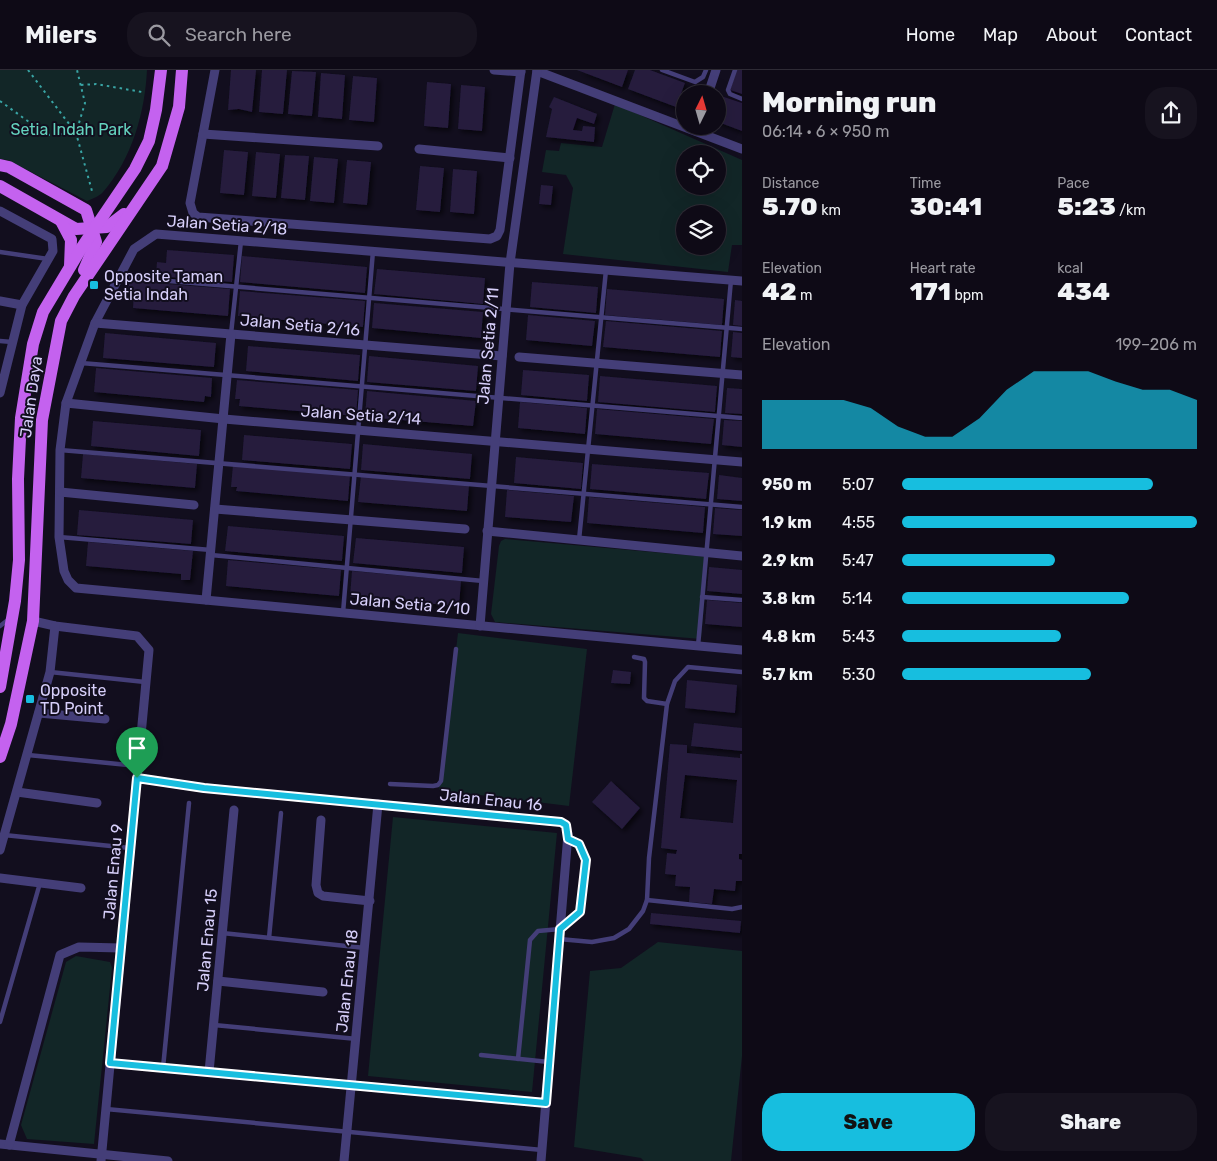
<!DOCTYPE html>
<html lang="en">
<head>
<meta charset="utf-8">
<style>
	body { margin:0; font-family:Rubik,sans-serif; background:#17131f; color:#f1f3f6; height:100vh; display:flex; flex-direction:column; font-size:19px; white-space:nowrap }
	* { box-sizing:border-box; margin:0 }
	p { font-size:16px; color:#9b9aa1 }
	.icon { flex:none; width:28px; height:28px; fill:none; stroke:currentColor; stroke-width:2; stroke-linecap:round; stroke-linejoin:round }
	.map { position:relative; flex:1; overflow:hidden }
	.details { display:flex; flex-direction:column; background:#0e0a16; width:475px }
	.details>* { flex:none }
	.needle { width:32px; rotate:5deg }
	.controls { position:absolute; left:676px; top:15px; display:grid; gap:10px }
	.controls a { display:grid; place-items:center; width:50px; height:50px; border-radius:50%; background:#0e0a16; box-shadow:0 5px 20px #0002,0 0 0 1px #2e2b35; font-size:25px }
	.pin { position:absolute; display:grid; place-items:center; width:42px; height:42px; color:#fff; margin:-51px -21px; border-radius:50% 50% 50% 0; rotate:-45deg; box-shadow:0 0 5px #0007 }
	.pin .icon { rotate:45deg }
	.round { display:grid; place-items:center; flex:none; width:52px; height:52px; border-radius:20px; background:#17131f }
	.headline { display:flex; align-items:center; justify-content:space-between; height:85px; padding:0 20px }
	h1 { font-size:28px; font-weight:800; line-height:38px }
	.figures { display:grid; grid-template-columns:repeat(3,1fr); gap:8px; height:85px; padding:5px 20px }
	.figures div { display:grid; align-content:center }
	.figures b { font-size:25px; font-weight:800 }
	.figures small { font-size:14px; font-weight:400 }
	.figures p { font-size:14px }
	.chart { height:140px; padding:10px 20px }
	.chart p { display:flex; justify-content:space-between }
	.chart svg { width:100%; height:90px; margin-top:5px; fill:#17bedf; opacity:.7 }
	.action { display:flex; gap:10px; margin-top:auto; padding:10px 20px }
	.action a { flex:1; height:58px; border-radius:20px; background:#17bedf; color:#111; font-size:20px; font-weight:800; line-height:58px; text-align:center }
	.action a+a { background:#17131f; color:#f1f3f6 }
	ul { padding:0 20px; list-style:none; font-size:16px }
	li { display:grid; grid-template-columns:80px 60px 1fr; align-items:center; height:38px }
	li i { height:12px; border-radius:6px; background:#17bedf }
	header { display:flex; align-items:center; gap:30px; box-sizing:border-box; height:70px; padding:0 25px; background:#0e0a16; border-bottom:1px solid #2e2b35 }
	header strong { font-size:24px }
	nav { display:flex; gap:28px; margin-inline-start:auto; font-size:18px }
	.search { width:350px; height:45px; background:#17131f; display:flex; align-items:center; gap:12px; box-sizing:border-box; padding:0 18px; border-radius:20px; color:#9b9aa1; font-size:19px }
	main { display:flex; flex:1; min-height:0 }
	.map>svg:first-child { display:block }
	.green { fill:#122627; fill-rule:evenodd }
	.building { fill:#251c3d; fill-rule:evenodd; filter:url(#shadow) }
	.lines { fill:none; stroke-linecap:round; stroke-linejoin:round }
	.path { stroke:#39a4a4; stroke-width:2; stroke-dasharray:2.5 4; stroke-linecap:butt }
	.service { stroke:#443e78; stroke-width:4.5 }
	.minor { stroke:#443e78; stroke-width:9 }
	.primary { stroke:#c462ef; stroke-width:12 }
	.route-casing { stroke:#fff; stroke-width:10 }
	.route { stroke:#17bedf; stroke-width:6 }
	.poi-dot { fill:#17bedf; stroke:#120e1e; stroke-width:2 }
	.labels { text-anchor:middle; dominant-baseline:central; stroke-width:4; stroke-linejoin:round; paint-order:stroke }
	.park-label { font-size:16px; fill:#64d2be; stroke:#120e1e }
	.street-label { font-size:16px; fill:#d7cffa; stroke:#120e1e }
	.poi-label { font-size:16px; fill:#d7cffa; stroke:#120e1e; text-anchor:start }
</style>
</head>
<body>
<header>
<strong>Milers</strong>
<div class="search"><svg class="icon" aria-label="search" viewBox="0 0 24 24"><circle cx="10" cy="10" r="6"/><path d="M15 15l6 6"/></svg>Search here</div>
<nav><a>Home</a><a>Map</a><a>About</a><a>Contact</a></nav>
</header>
<main>
<div class="map">
<svg width="742" height="1091" viewBox="0 0 742 1091">
	<defs>
		<filter id="shadow"><feDropShadow dx="3" dy="3" stdDeviation="2.5" flood-color="#0009"/></filter>
	</defs>
	<rect width="100%" height="100%" fill="#120e1e"/>
	<g class="green">
		<path d="M0 0H147C145 42 132 89 103 122 100 126 92 129 87 131L8 90 0 89Z"/>
		<path d="M615 34 742 90V175H732L728 202 563 184 573 118 566 105 542 102 546 80 559 81 561 73 602 77ZM685 84H718V116H685ZM685 144H718V176H685Z"/>
		<path d="M505 469 708 487 701 569 495 552 491 544 499 476 501 471Z"/>
		<path d="M458 563 587 579 569 736 439 720Z"/>
		<path d="M393 747 557 763 532 1022 368 1006Z"/>
		<path d="M658 872 742 881V986L731 1091H644L641 1088 574 1077 590 901 621 898Z"/>
		<path d="M76 886 110 892 112 898 94 1074 27 1069 21 1055 66 892Z"/>
	</g>
	<g class="building">
		<path d="M231 0H256L252 42 239 39 228 40Z"/>
		<path d="M262 0H287L283 44 259 42Z"/>
		<path d="M577 0H628L622 17Z"/>
		<path d="M635 0H650L685 13 676 37 628 19Z"/>
		<path d="M737 0H742V24L730 20Z"/>
		<path d="M292 1 316 2 312 46 288 44Z"/>
		<path d="M321 3 345 5 342 49 318 47Z"/>
		<path d="M353 6 377 8 374 52 349 50Z"/>
		<path d="M427 12 451 14 448 58 424 56Z"/>
		<path d="M461 15 485 17 482 61 458 59Z"/>
		<path d="M721 26 742 33V61L718 52V37Z"/>
		<path d="M554 27 597 44 594 54 577 48 573 60 582 61 583 56 595 57 594 72 546 67 552 39 549 37Z"/>
		<path d="M224 80 248 82 244 125 220 123Z"/>
		<path d="M256 82 280 84 276 128 252 126Z"/>
		<path d="M285 85 309 86 305 130 281 128Z"/>
		<path d="M314 87 338 89 334 133 310 131Z"/>
		<path d="M347 90 371 92 367 135 343 133Z"/>
		<path d="M420 96 444 98 440 142 416 140Z"/>
		<path d="M453 99 477 101 474 144 450 142Z"/>
		<path d="M541 115 553 116 551 135 539 134Z"/>
		<path d="M167 180 234 185 232 212 156 206 157 192 166 193Z"/>
		<path d="M242 186 367 197 365 223 240 212Z"/>
		<path d="M377 199 485 208 483 234 374 224Z"/>
		<path d="M129 211 230 219 228 246 133 238 134 221 128 220Z"/>
		<path d="M532 212 598 217 596 243 530 237Z"/>
		<path d="M607 219 724 229 722 255 605 245Z"/>
		<path d="M240 221 365 231 363 257 238 246Z"/>
		<path d="M735 230 742 231V256L733 255Z"/>
		<path d="M374 233 483 242 481 268 372 258Z"/>
		<path d="M528 245 595 251 592 276 526 270Z"/>
		<path d="M606 251 722 261 720 287 603 277Z"/>
		<path d="M733 262 742 263V288L731 287Z"/>
		<path d="M105 263 216 273 214 297 103 288Z"/>
		<path d="M248 276 360 285 358 311 246 301Z"/>
		<path d="M369 286 478 296 476 321 367 312Z"/>
		<path d="M96 298 212 308 211 327 205 326 204 332 94 322Z"/>
		<path d="M523 300 589 305 587 331 521 325Z"/>
		<path d="M600 306 717 316 715 342 598 332Z"/>
		<path d="M237 310 358 320 356 346 239 336 240 329H235Z"/>
		<path d="M727 318 742 319V344L725 343Z"/>
		<path d="M367 321 476 331 473 356 365 347Z"/>
		<path d="M520 332 587 338 585 364 518 358Z"/>
		<path d="M597 339 714 349 711 374 595 364Z"/>
		<path d="M724 350 742 351V377L722 375Z"/>
		<path d="M93 351 201 360 199 386 91 376Z"/>
		<path d="M244 365 352 374 350 399 242 390Z"/>
		<path d="M363 374 472 384 470 409 361 400Z"/>
		<path d="M83 384 197 394 195 418 81 408Z"/>
		<path d="M516 387 583 393 581 419 514 413Z"/>
		<path d="M592 394 709 403 706 429 590 419Z"/>
		<path d="M233 395 350 405 348 431 236 421 237 417H231Z"/>
		<path d="M719 405 742 408V431L717 429Z"/>
		<path d="M361 406 469 415 467 441 358 432Z"/>
		<path d="M507 420 574 426 571 452 505 447Z"/>
		<path d="M589 427 705 437 703 463 587 453Z"/>
		<path d="M715 438 742 440V466L713 464Z"/>
		<path d="M79 440 193 450 191 474 77 465Z"/>
		<path d="M228 456 344 466 342 491 225 481Z"/>
		<path d="M356 468 464 477 462 503 353 493Z"/>
		<path d="M88 472 193 481 190 510H181V504L86 496Z"/>
		<path d="M228 490 341 500 339 526 226 516Z"/>
		<path d="M709 497 742 500V524L707 521Z"/>
		<path d="M352 501 461 511 459 536 350 527Z"/>
		<path d="M707 530 742 533V557L705 554Z"/>
		<path d="M613 600 631 602 630 614 611 613Z"/>
		<path d="M687 610 737 615 735 643 685 638Z"/>
		<path d="M694 653 742 658V681L691 676Z"/>
		<path d="M670 674 687 675V683L740 688V684H742V784H739V789L742 790V811H736L735 821 714 819 712 834 689 832 690 817 675 816 676 805 665 804 667 783 676 784 677 780 661 778ZM685 705 737 710 733 753 680 748Z"/>
		<path d="M611 711 640 738 622 759 592 732Z"/>
		<path d="M651 843 741 851 740 863 650 854Z"/>
	</g>
	<g class="lines">
		<g class="path">
			<path d="M28 0 76 63 92 121"/>
			<path d="M81 15 96 14 142 22"/>
			<path d="M0 31 47 65 76 63 85 33 77 0"/>
		</g>
		<g class="service">
			<path d="M662 0 695 12 703 7 706 0"/>
			<path d="M735 0 728 20 730 24 742 29"/>
			<path d="M0 182 48 189"/>
			<path d="M121 207 742 259"/>
			<path d="M231 264 241 171"/>
			<path d="M0 271 12 272"/>
			<path d="M81 293 742 348"/>
			<path d="M60 380 742 437"/>
			<path d="M59 467 211 480"/>
			<path d="M579 470 606 200"/>
			<path d="M211 485 483 511"/>
			<path d="M702 527 742 530"/>
			<path d="M343 543 373 181"/>
			<path d="M0 556 9 549"/>
			<path d="M698 576 731 210"/>
			<path d="M634 587 644 589 645 592 644 628 647 631 667 634"/>
			<path d="M50 602 145 612"/>
			<path d="M28 685 138 696"/>
			<path d="M390 714 433 716 438 715 441 711 456 579"/>
			<path d="M4 765 130 778"/>
			<path d="M647 830 732 839 742 837"/>
			<path d="M222 863 365 878"/>
			<path d="M269 868 281 743"/>
			<path d="M559 869 592 872 614 868 629 859 643 841 647 830 649 788 667 634 675 611 688 597 742 602"/>
			<path d="M0 952 40 813"/>
			<path d="M214 955 357 969"/>
			<path d="M481 985 549 992"/>
			<path d="M518 989 530 870 538 861 560 859 580 842 586 790 579 774 568 769"/>
			<path d="M163 998 189 733"/>
			<path d="M106 1039 542 1080"/>
		</g>
		<g class="minor">
			<path d="M215 0 190 133 193 143 198 147 490 169 497 166 500 160 521 0"/>
			<path d="M494 0 521 2"/>
			<path d="M537 1 742 79"/>
			<path d="M708 24 716 0"/>
			<path d="M203 64 378 76"/>
			<path d="M419 79 510 88"/>
			<path d="M0 141 52 169 53 181 22 235 0 323"/>
			<path d="M742 211 156 164 134 179 95 253 66 333 60 380 59 467 64 501 68 510 76 518 742 580"/>
			<path d="M0 231 22 235"/>
			<path d="M95 253 502 286"/>
			<path d="M519 287 742 305"/>
			<path d="M66 333 224 349 742 392"/>
			<path d="M60 422 194 435"/>
			<path d="M215 439 465 459"/>
			<path d="M487 461 742 486"/>
			<path d="M206 530 231 264"/>
			<path d="M33 551 55 556 137 566 149 580 101 1091"/>
			<path d="M480 556 510 193 537 0"/>
			<path d="M39 643 105 649"/>
			<path d="M137 708 204 718 561 752 566 755 568 764 541 1091"/>
			<path d="M17 722 97 733"/>
			<path d="M321 750 316 815 318 823 323 826 370 831"/>
			<path d="M0 780 50 602 55 556"/>
			<path d="M0 808 81 818"/>
			<path d="M218 911 323 922"/>
			<path d="M110 993 546 1033"/>
			<path d="M209 1002 234 740"/>
			<path d="M0 1074 168 1091"/>
			<path d="M9 1075 60 885 79 877 121 878"/>
			<path d="M344 1091 378 734"/>
		</g>
		<g class="primary">
			<path d="M0 95 9 97 86 140 96 172 84 200"/>
			<path d="M0 116 76 159 107 157 124 144"/>
			<path d="M61 151 71 170 70 196"/>
			<path d="M0 617 15 531 19 490 18 409 21 348 33 274 43 242 82 177 135 99 149 71 156 40 161 0"/>
			<path d="M0 687 11 654 33 551 42 350 61 251 74 226 162 96 179 37 182 0"/>
		</g>
	</g>
	<g class="lines">
		<g class="route-casing">
			<path id="route" d="M137 708 204 718 561 752 566 755 568 769 579 774 586 790 580 842 560 859 546 1033 110 993Z"/>
		</g>
		<use href="#route" class="route"/>
	</g>
	<g class="poi-dot">
		<rect x="89" y="210" width="10" height="10" rx="2.5"/>
		<rect x="25" y="624" width="10" height="10" rx="2.5"/>
	</g>
	<g class="labels">
		<g class="park-label">
			<text x="71" y="59">Setia Indah Park</text>
		</g>
		<g class="street-label">
			<text transform="translate(227 155) rotate(4)">Jalan Setia 2/18</text>
			<text transform="translate(300 255) rotate(5)">Jalan Setia 2/16</text>
			<text transform="translate(488 276) rotate(-85)">Jalan Setia 2/11</text>
			<text transform="translate(31 327) rotate(-82)">Jalan Daya</text>
			<text transform="translate(361 345) rotate(4)">Jalan Setia 2/14</text>
			<text transform="translate(410 534) rotate(5)">Jalan Setia 2/10</text>
			<text transform="translate(491 730) rotate(6)">Jalan Enau 16</text>
			<text transform="translate(113 802) rotate(-85)">Jalan Enau 9</text>
			<text transform="translate(207 870) rotate(-85)">Jalan Enau 15</text>
			<text transform="translate(347 911) rotate(-84)">Jalan Enau 18</text>
		</g>
		<g class="poi-label">
			<text x="104" y="206">Opposite Taman<tspan x="104" dy="18">Setia Indah</tspan></text>
			<text x="40" y="620">Opposite<tspan x="40" dy="18">TD Point</tspan></text>
		</g>
	</g>
</svg>
<div class="controls">
<a><svg class="needle" viewBox="-14 -14 28 28"><path d="M0-13l5 13h-10z" fill="#e53935"/><path d="M0 13l5-13h-10z" fill="#9b9aa1"/></svg></a>
<a><svg class="icon" aria-label="locate" viewBox="0 0 24 24"><circle cx="12" cy="12" r="6"/><path d="M12 2v4M12 18v4M2 12h4M18 12h4"/></svg></a>
<a><svg class="icon" aria-label="layers" viewBox="0 0 24 24"><path d="M12 4l9 5-9 5-9-5zM3 14l9 5 9-5"/></svg></a>
</div>
<div class="pin" style="left:137px;top:708px;background:#1e9e55"><svg class="icon" aria-label="arrive" viewBox="0 0 24 24"><path d="M6 21V4h12l-3 4 3 4H6"/></svg></div>
</div>
<section class="details">
<div class="headline"><div><h1>Morning run</h1><p>06:14 · 6 × 950 m</p></div><a class="round"><svg class="icon" aria-label="share" viewBox="0 0 24 24"><path d="M12 15V3M7 8l5-5 5 5M5 13v7h14v-7"/></svg></a></div>
<div class="figures">
<div><p>Distance</p><b>5.70<small> km</small></b></div>
<div><p>Time</p><b>30:41</b></div>
<div><p>Pace</p><b>5:23<small> /km</small></b></div>
</div>
<div class="figures">
<div><p>Elevation</p><b>42<small> m</small></b></div>
<div><p>Heart rate</p><b>171<small> bpm</small></b></div>
<div><p>kcal</p><b>434</b></div>
</div>
<div class="chart"><p><span>Elevation</span>199–206 m</p>
<svg viewBox="0 0 160 44" preserveAspectRatio="none"><path d="M0 44V20L10 20L20 20L30 20L40 24L50 33L60 38L70 38L80 29L90 15L100 6L110 6L120 6L130 11L140 15L150 15L160 20V44z"/></svg>
</div>
<ul>
<li><b>950 m</b>5:07<i style="width:85%"></i></li>
<li><b>1.9 km</b>4:55<i style="width:100%"></i></li>
<li><b>2.9 km</b>5:47<i style="width:52%"></i></li>
<li><b>3.8 km</b>5:14<i style="width:77%"></i></li>
<li><b>4.8 km</b>5:43<i style="width:54%"></i></li>
<li><b>5.7 km</b>5:30<i style="width:64%"></i></li>
</ul>
<div class="action"><a>Save</a><a>Share</a></div>
</section>
</main>
</body>
</html>
